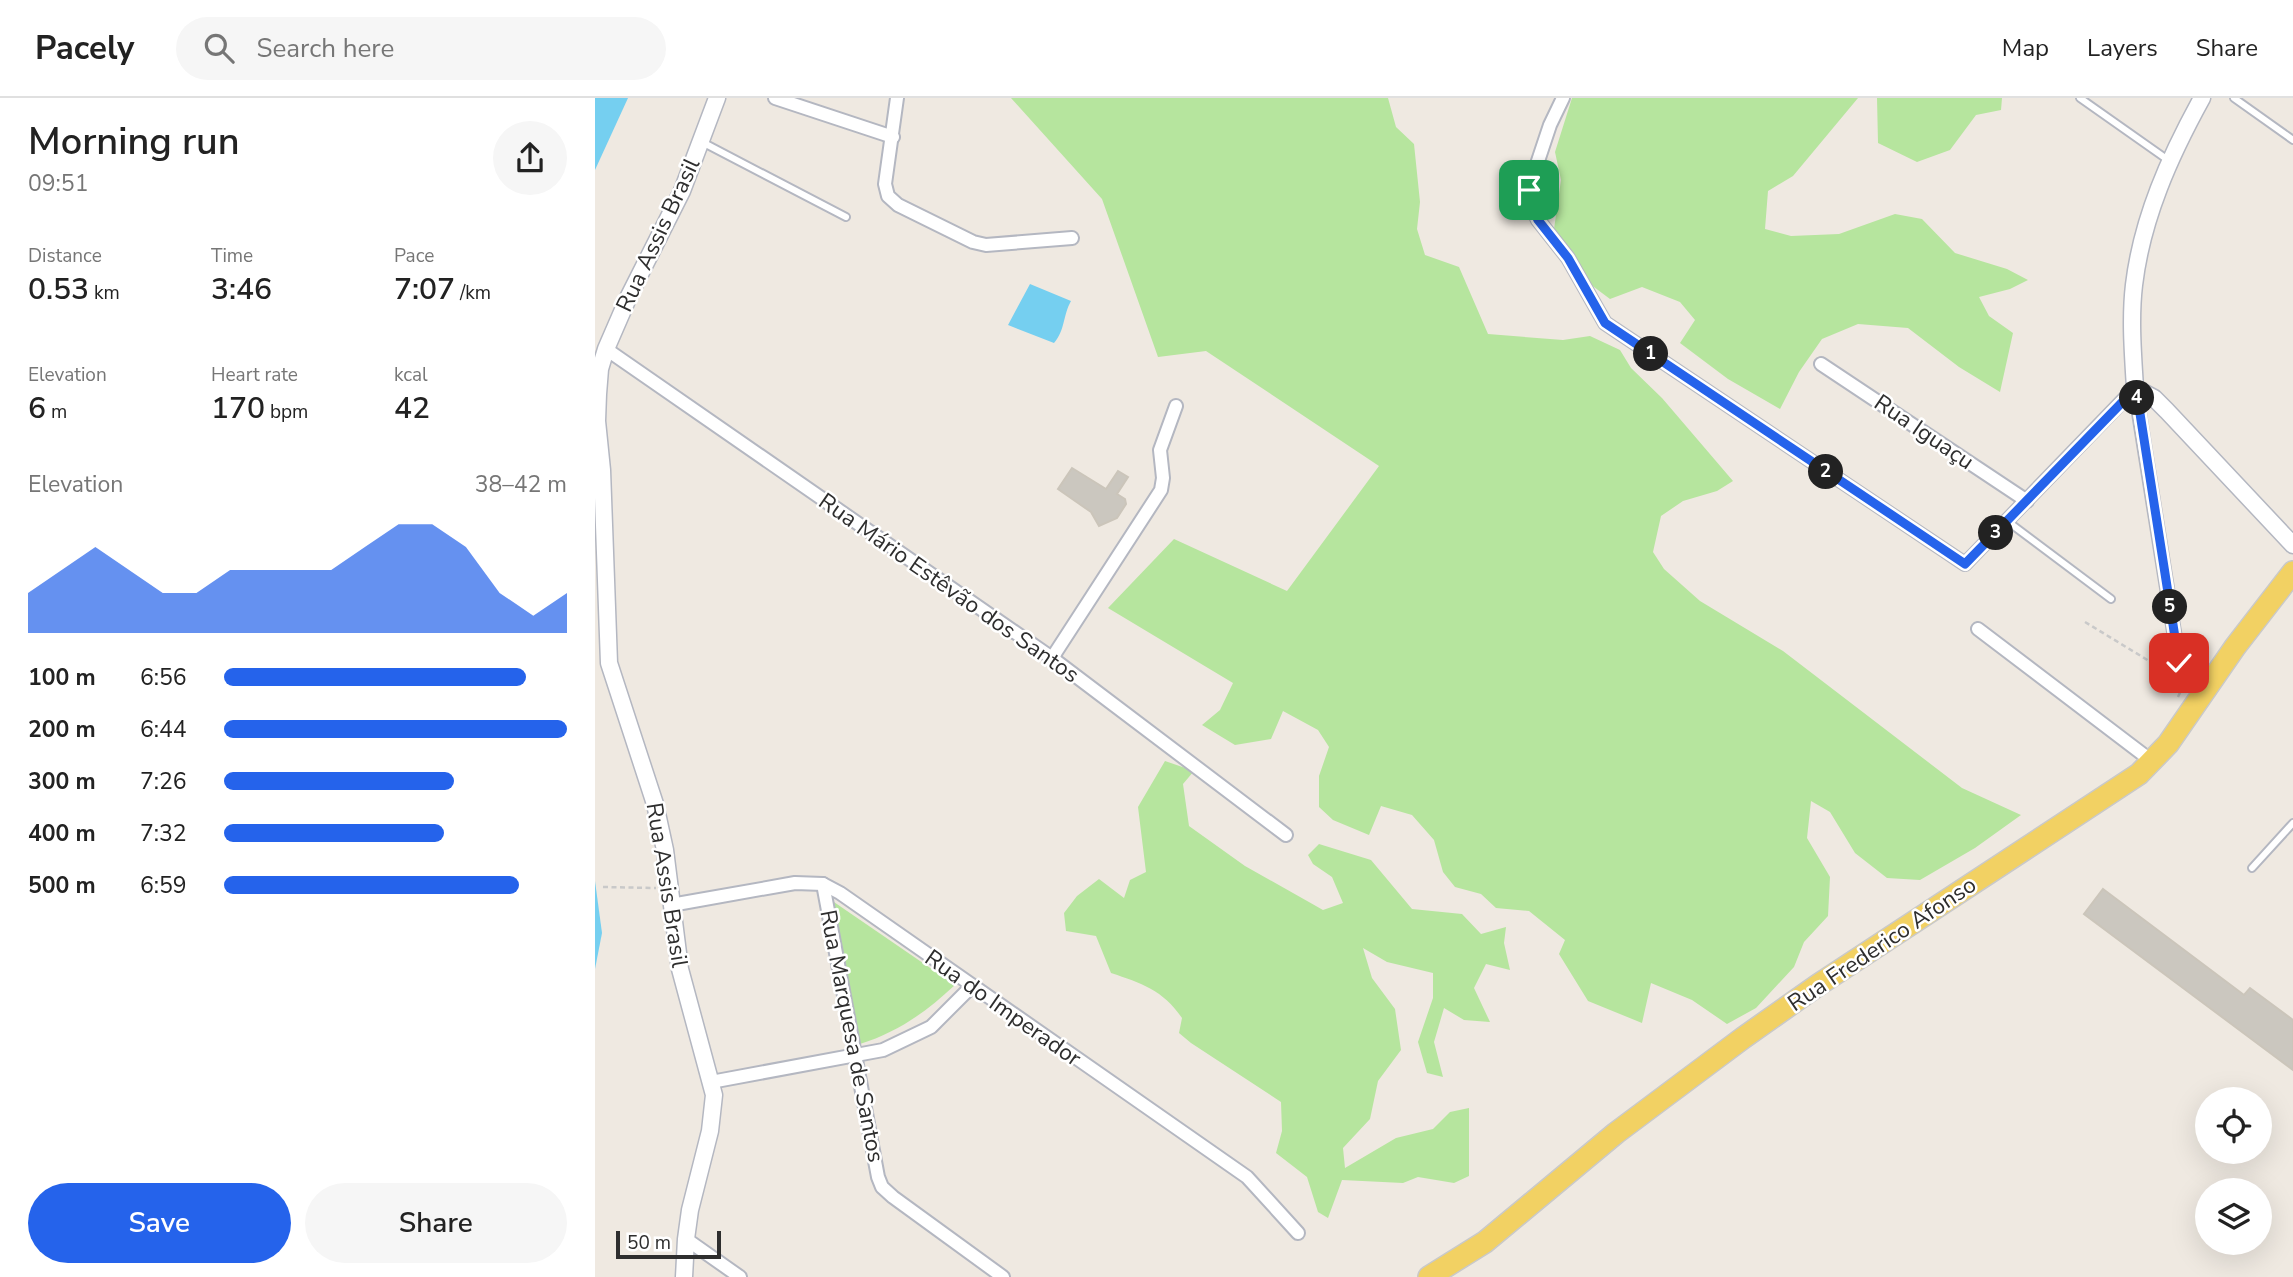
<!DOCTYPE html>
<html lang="en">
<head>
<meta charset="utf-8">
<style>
	body { margin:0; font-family:"Nunito Sans",sans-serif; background:#f6f6f6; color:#222; height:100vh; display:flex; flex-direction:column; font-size:26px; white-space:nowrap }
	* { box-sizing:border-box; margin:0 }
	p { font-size:23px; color:#767676 }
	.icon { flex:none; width:38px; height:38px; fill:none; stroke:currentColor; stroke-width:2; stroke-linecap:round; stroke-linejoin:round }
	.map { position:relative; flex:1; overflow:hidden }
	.sheet { display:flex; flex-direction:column; background:#fff; width:595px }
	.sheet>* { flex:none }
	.buttons { position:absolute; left:1600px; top:989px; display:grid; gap:14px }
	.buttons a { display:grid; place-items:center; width:77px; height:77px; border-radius:50%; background:#fff; box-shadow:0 7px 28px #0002; font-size:35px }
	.scale { position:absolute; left:21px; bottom:18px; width:105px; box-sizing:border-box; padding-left:7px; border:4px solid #2e2e2e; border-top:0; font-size:19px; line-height:24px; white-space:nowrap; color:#2e2e2e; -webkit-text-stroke:5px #fff; paint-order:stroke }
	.pin { position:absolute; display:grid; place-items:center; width:60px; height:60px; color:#fff; margin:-30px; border-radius:14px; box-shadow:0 4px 10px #0006 }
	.km { position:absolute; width:35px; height:35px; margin:-18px; border-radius:50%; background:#222; color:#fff; font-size:19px; line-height:35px; text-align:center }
	.round { display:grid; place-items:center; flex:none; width:74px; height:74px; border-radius:37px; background:#f6f6f6 }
	.overview { display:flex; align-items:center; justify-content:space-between; height:119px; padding:0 28px }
	h1 { font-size:38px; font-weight:600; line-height:52px }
	.figures { display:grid; grid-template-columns:repeat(3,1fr); gap:10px; height:119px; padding:7px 28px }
	.figures div { display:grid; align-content:center }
	.figures b { font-size:30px; font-weight:600 }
	.figures small { font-size:19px; font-weight:400 }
	.figures p { font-size:19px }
	.chart { height:196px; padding:14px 28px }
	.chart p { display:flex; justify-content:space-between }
	.chart svg { width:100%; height:126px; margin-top:7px; fill:#2563eb; opacity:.7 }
	.primary-button { display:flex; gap:14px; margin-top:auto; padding:14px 28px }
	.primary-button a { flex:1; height:80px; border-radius:42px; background:#2563eb; color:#fff; font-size:28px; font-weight:600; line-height:80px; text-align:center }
	.primary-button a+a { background:#f6f6f6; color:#222 }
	ul { padding:0 28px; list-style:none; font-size:23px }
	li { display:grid; grid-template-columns:112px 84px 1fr; align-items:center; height:52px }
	li i { height:18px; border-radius:9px; background:#2563eb }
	header { display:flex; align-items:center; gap:42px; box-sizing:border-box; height:98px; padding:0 35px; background:#fff; border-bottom:2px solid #e0e0e0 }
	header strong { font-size:33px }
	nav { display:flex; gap:38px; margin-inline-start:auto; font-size:24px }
	.search { width:490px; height:63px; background:#f6f6f6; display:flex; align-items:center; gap:18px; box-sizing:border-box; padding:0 24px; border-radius:38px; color:#767676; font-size:26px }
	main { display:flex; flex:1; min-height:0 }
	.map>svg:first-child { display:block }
	.green { fill:#b6e59e }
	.water { fill:#75cff0 }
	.building { fill:#cbc7bf; stroke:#cbc5ba; stroke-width:2 }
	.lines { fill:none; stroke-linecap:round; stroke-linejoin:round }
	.service-casing { stroke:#b4b7c1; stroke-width:10 }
	.minor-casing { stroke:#b4b7c1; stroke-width:16 }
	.tertiary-casing { stroke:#b4b7c1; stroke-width:19 }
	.primary-casing { stroke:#c9c9c9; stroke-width:24 }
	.path { stroke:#c9c9c9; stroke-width:2.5; stroke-dasharray:5 3.5; stroke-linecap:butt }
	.service { stroke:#fff; stroke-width:6 }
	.minor { stroke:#fff; stroke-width:12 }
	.tertiary { stroke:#fff; stroke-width:16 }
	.primary { stroke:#f2d163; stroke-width:21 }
	.route-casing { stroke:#fff; stroke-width:14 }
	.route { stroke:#2563eb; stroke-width:9 }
	.labels { text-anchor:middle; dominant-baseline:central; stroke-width:5; stroke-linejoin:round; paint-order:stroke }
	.street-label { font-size:23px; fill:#2e2e2e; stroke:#fff }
</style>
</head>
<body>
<header>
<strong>Pacely</strong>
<div class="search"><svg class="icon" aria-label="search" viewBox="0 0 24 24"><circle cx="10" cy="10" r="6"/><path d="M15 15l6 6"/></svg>Search here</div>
<nav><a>Map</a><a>Layers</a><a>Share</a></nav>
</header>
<main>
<section class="sheet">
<div class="overview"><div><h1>Morning run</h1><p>09:51</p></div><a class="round"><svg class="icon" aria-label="share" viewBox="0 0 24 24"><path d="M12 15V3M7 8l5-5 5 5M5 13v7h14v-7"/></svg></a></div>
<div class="figures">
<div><p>Distance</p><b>0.53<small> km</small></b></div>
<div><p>Time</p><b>3:46</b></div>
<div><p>Pace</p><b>7:07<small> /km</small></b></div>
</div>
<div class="figures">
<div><p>Elevation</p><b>6<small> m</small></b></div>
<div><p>Heart rate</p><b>170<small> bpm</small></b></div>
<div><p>kcal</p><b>42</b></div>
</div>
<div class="chart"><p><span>Elevation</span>38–42 m</p>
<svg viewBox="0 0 160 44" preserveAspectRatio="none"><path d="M0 44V30L10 22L20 14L30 22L40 30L50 30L60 22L70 22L80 22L90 22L100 14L110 6L120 6L130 14L140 30L150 38L160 30V44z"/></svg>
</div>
<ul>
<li><b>100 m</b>6:56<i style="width:88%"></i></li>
<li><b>200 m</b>6:44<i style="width:100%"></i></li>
<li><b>300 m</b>7:26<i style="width:67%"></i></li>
<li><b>400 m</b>7:32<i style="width:64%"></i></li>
<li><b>500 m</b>6:59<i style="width:86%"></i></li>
</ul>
<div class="primary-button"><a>Save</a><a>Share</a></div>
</section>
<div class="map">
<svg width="1698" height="1179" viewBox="0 0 1698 1179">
	<rect width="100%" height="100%" fill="#efe9e1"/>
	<g class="green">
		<path d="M416 0H793L801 29 819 46 825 104 822 131 830 157 864 169 893 236 968 242 995 238 1025 252 1036 270 1067 300 1138 383 1122 393 1088 403 1066 418 1058 454 1069 471 1105 503 1188 553 1367 690 1426 717 1380 750 1325 782 1292 780 1260 755 1235 714 1216 703 1212 740 1235 779 1233 818 1209 844 1199 869 1161 910 1132 926 1097 902 1056 885 1047 925 993 903 964 856 970 842 934 813 901 810 886 796 860 789 848 774 839 742 817 717 786 708 774 737 738 722 724 709V678L734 649 723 632 688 613 676 641 640 647 607 627 625 612 638 585 513 510 579 441 692 493 784 368 611 253 563 259 507 101Z"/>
		<path d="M977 0H1263L1198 78 1173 93 1170 131 1196 138 1244 136 1300 116 1327 121 1360 155 1412 171 1433 182 1415 191 1384 199 1394 218 1418 235 1405 294 1364 269 1313 230 1263 226 1227 241 1204 274 1185 311 1133 281 1085 245 1100 222 1085 204 1047 189 1015 201 991 183 959 131 966 82 960 54Z"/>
		<path d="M1282 0H1407L1406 12 1381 17 1355 52 1322 64 1283 45Z"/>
		<path d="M570 663 599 673 588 686 594 728 650 768 728 812 748 805 737 779 718 766 713 757 724 746 776 762 817 811 867 816 886 836 911 829 909 845 915 872 891 866 879 890 895 924 869 922 849 910 839 944 848 979 832 975 823 944 838 900V875L792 864 768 850 777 880 800 911 806 952 783 983 775 1021 748 1050 750 1070 801 1040 838 1031 855 1014 874 1010V1078L859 1085 823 1079 808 1085 747 1082 733 1120 723 1114 712 1079 681 1055 687 1033 686 1004 596 945 584 935 587 920C568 892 546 885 516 875L501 838 471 833 469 815 482 798 504 781 529 800 535 782 551 774 543 709Z"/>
		<path d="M236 802 360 887C331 914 303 934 265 946Z"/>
	</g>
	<g class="water">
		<path d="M0 0H33L0 72Z"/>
		<path d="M435 186 476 203C468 217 470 233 459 245L413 227Z"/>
		<path d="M0 783 7 835 0 871Z"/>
	</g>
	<g class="building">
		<path d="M477 370 511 391 523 373 533 379 522 396 530 401 531 406 522 420 504 428 496 414 463 391Z"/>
		<path d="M1508 791 1649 897 1655 890 1698 922V972L1489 816Z"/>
	</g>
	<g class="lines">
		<g class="service-casing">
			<g id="service">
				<path d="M1485 0 1573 62"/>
				<path d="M1639 0 1698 42"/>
				<path d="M107 44 251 119"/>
				<path d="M1412 423 1516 501"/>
				<path d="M1657 770 1698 725"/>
			</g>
		</g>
		<g class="minor-casing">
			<g id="minor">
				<path d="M180 0 298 39"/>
				<path d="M302 0 290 86 293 98 303 107 378 144 391 147 477 140"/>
				<path d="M968 0 955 27 941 69 934 92 935 105 943 122 973 160 1010 225 1370 466 1540 290"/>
				<path d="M11 251 457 560 691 737"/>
				<path d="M1226 266 1432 403"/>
				<path d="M1540 290 1584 565"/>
				<path d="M1383 531 1558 664"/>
				<path d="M457 560 566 392 568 380 565 352 581 308"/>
				<path d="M228 786 283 1079 287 1089 298 1099 408 1179"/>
				<path d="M76 807 200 785 228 786 245 795 652 1079 703 1135"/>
				<path d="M116 984 288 952 336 929 377 888"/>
				<path d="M91 1141 145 1179"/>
			</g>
		</g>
		<g class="tertiary-casing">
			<g id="tertiary">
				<path d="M1607 0C1575 58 1547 120 1539 187 1535 221 1538 257 1540 290L1559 300 1572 313 1698 447"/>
				<path d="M89 1179 91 1141 95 1112 115 1033 119 997 85 871 70 752 60 706 14 565 7 372 2 323 3 296 5 271 11 251 34 198 87 93 122 0"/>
			</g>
		</g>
		<g class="primary-casing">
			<path id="primary" d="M834 1179 890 1144 1021 1035 1148 940 1223 887 1544 676 1573 646 1640 549 1698 474"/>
		</g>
		<g class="path">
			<path d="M1490 524 1559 566 1570 561"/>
			<path d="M1583 599 1587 590 1586 576"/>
			<path d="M8 789 61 790"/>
		</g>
		<use href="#service" class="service"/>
		<use href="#minor" class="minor"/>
		<use href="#tertiary" class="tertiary"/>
		<use href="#primary" class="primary"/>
	</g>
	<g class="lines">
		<g class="route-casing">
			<path id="route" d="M934 92 935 105 943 122 973 160 1010 225 1370 466 1541 290 1584 565"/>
		</g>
		<use href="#route" class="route"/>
	</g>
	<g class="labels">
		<g class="street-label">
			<text transform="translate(63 137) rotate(-65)">Rua Assis Brasil</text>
			<text transform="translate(1329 334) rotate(34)">Rua Iguaçu</text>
			<text transform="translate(354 490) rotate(35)">Rua Mário Estêvão dos Santos</text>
			<text transform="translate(72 787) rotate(81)">Rua Assis Brasil</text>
			<text transform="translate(1287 846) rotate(-34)">Rua Frederico Afonso</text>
			<text transform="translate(408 910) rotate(35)">Rua do Imperador</text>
			<text transform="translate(257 938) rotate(79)">Rua Marquesa de Santos</text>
		</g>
	</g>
</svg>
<div class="buttons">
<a><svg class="icon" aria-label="locate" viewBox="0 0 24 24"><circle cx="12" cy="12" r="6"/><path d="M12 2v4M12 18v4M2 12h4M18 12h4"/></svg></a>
<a><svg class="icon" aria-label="layers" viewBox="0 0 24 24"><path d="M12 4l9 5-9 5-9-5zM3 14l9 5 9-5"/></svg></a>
</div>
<div class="scale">50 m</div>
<div class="pin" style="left:934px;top:92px;background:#1e9e55"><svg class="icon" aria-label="arrive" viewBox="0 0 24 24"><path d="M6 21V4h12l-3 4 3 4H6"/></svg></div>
<div class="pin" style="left:1584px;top:565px;background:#d93025"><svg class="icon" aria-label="check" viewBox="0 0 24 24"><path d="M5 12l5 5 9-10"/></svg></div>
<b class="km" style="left:1056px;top:256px">1</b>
<b class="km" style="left:1231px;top:374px">2</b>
<b class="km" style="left:1401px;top:435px">3</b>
<b class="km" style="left:1542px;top:300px">4</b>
<b class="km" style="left:1575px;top:509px">5</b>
</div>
</main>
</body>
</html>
